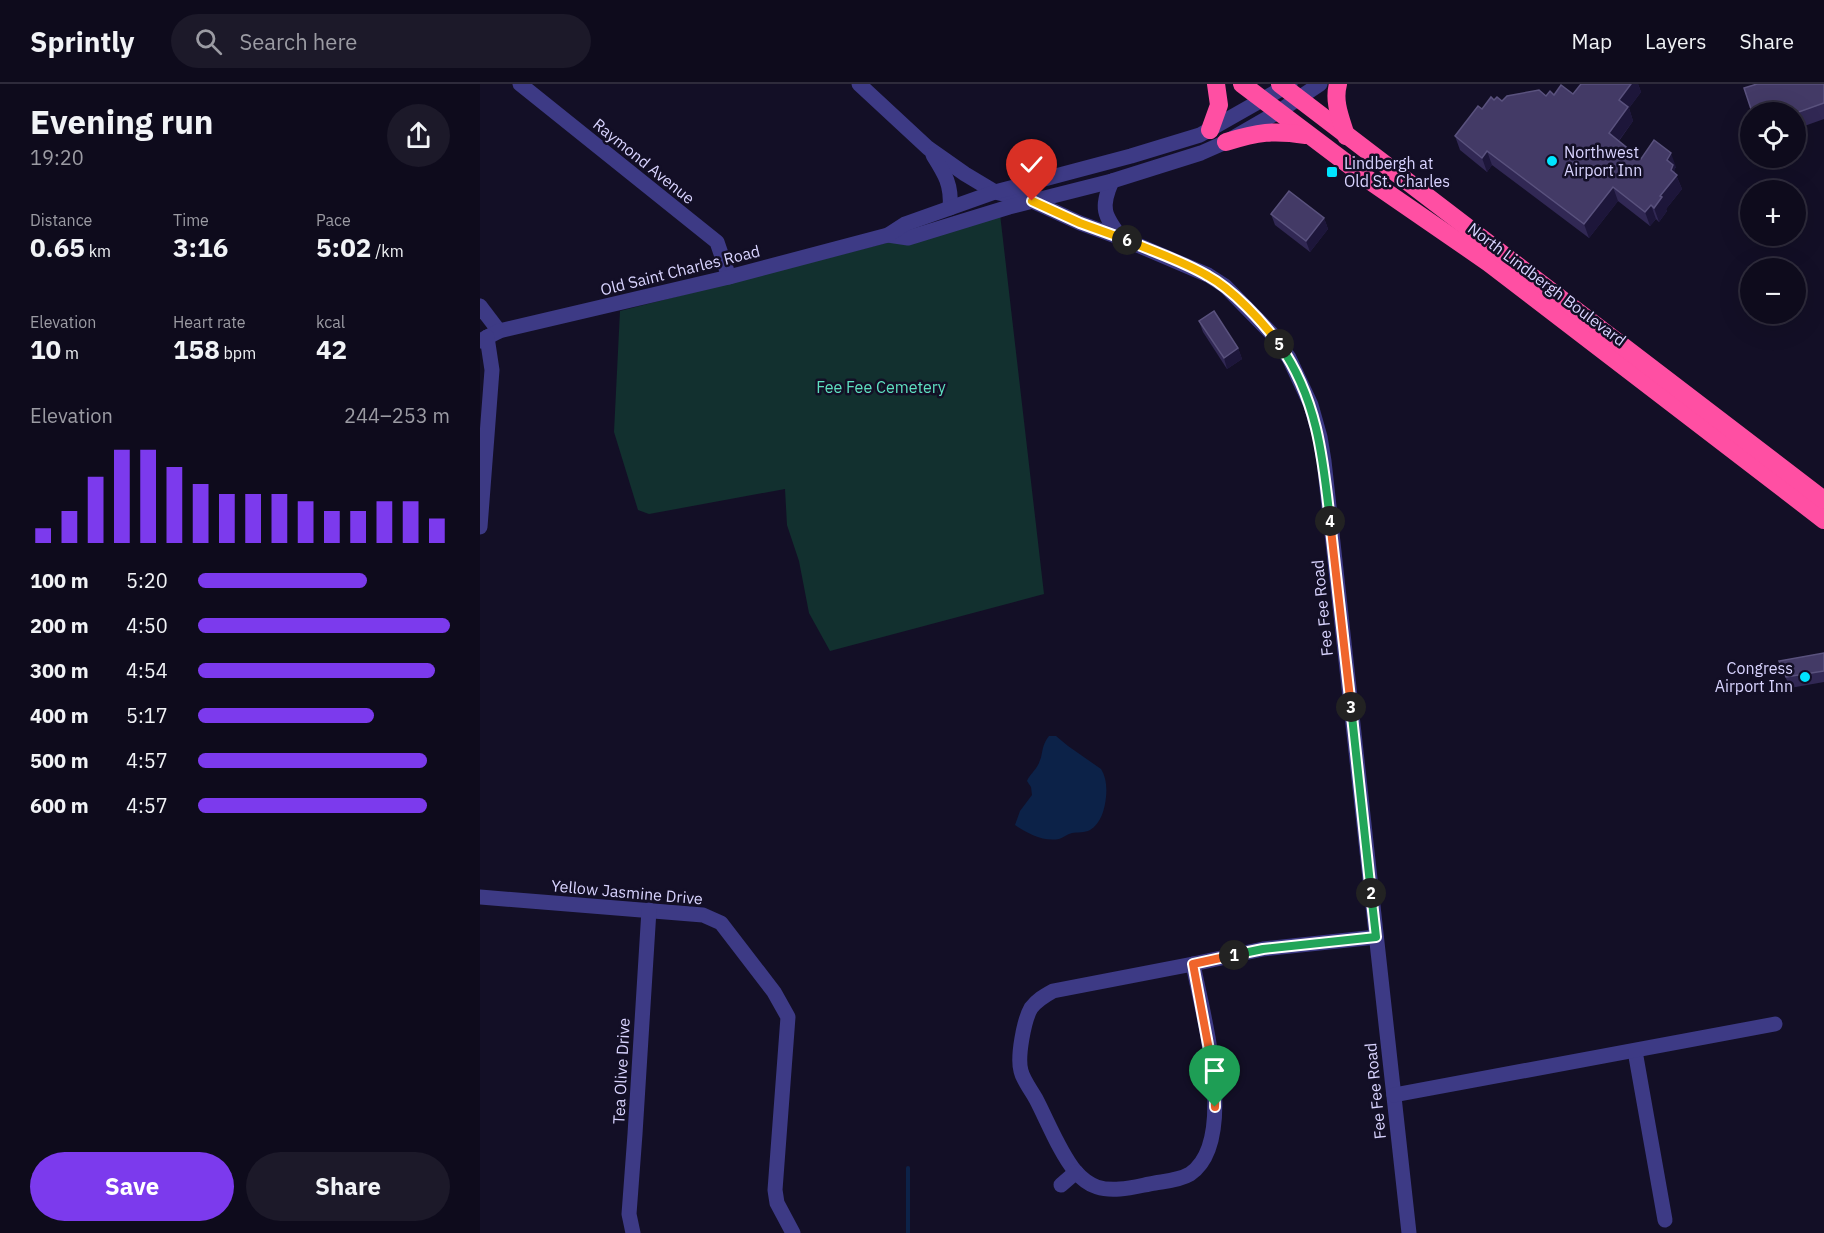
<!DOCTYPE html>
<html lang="en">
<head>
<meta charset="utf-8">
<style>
	body { margin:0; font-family:"IBM Plex Sans",sans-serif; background:#1c1929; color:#f1f3f6; height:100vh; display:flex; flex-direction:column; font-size:22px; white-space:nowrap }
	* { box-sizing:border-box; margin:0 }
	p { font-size:20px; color:#9b9ba3 }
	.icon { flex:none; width:33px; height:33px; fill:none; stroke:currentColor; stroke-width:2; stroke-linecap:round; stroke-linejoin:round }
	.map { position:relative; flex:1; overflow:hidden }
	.sheet { display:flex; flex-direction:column; background:#0e0b1c; width:480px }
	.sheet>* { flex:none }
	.tools { position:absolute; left:1260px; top:18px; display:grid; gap:12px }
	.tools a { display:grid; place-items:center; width:66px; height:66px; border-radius:50%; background:#0e0b1c; box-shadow:0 6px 24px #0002,0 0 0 2px #2e2b3b; font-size:30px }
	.pin { position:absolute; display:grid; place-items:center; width:51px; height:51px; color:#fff; margin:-62px -26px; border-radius:50% 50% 50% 0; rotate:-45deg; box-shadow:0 0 6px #0007 }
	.pin .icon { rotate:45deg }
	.km { position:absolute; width:30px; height:30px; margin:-15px; border-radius:50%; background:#222; color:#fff; font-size:16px; line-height:30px; text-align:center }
	.round { display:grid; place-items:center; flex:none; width:63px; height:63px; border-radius:32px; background:#1c1929 }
	.overview { display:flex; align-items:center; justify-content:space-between; height:102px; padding:0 30px }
	h1 { font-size:33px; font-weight:800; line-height:45px }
	.stats { display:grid; grid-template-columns:repeat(3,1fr); gap:9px; height:102px; padding:6px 30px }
	.stats div { display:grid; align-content:center }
	.stats b { font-size:26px; font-weight:800 }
	.stats small { font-size:16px; font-weight:400 }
	.stats p { font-size:16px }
	.chart { height:168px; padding:12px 30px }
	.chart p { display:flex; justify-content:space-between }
	.chart svg { width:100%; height:108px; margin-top:6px; stroke:#7c3aed; stroke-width:6 }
	.primary-button { display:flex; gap:12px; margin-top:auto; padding:12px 30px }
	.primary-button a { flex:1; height:69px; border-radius:36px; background:#7c3aed; color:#fff; font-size:24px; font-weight:800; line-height:69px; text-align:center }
	.primary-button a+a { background:#1c1929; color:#f1f3f6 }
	ul { padding:0 30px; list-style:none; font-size:20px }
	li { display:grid; grid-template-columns:96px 72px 1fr; align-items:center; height:45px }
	li i { height:15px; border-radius:8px; background:#7c3aed }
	header { display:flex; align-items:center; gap:36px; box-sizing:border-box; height:84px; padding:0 30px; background:#0e0b1c; border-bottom:2px solid #2e2b3b }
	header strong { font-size:28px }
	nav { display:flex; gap:33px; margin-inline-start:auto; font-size:21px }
	.search { width:420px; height:54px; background:#1c1929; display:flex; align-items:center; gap:15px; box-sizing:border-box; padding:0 21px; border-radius:33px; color:#9b9ba3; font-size:22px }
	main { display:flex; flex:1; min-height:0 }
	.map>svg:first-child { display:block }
	.green { fill:#12302f }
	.water { fill:#0c2248 }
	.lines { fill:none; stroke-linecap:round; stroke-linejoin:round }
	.stream { stroke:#0c2248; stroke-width:4 }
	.minor { stroke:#3d3a85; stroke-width:15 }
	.highway { stroke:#ff4fa3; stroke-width:18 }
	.wall { fill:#312854 }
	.shaded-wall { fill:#1d163a }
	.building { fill:#433a66; stroke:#5a527e; stroke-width:1.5 }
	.split-1-casing { stroke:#fff; stroke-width:12 }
	.split-2-casing { stroke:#fff; stroke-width:12 }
	.split-3-casing { stroke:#fff; stroke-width:12 }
	.split-4-casing { stroke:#fff; stroke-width:12 }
	.split-5-casing { stroke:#fff; stroke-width:12 }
	.split-6-casing { stroke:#fff; stroke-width:12 }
	.split-7-casing { stroke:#fff; stroke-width:12 }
	.split-1 { stroke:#f0652b; stroke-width:8 }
	.split-2 { stroke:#22a559; stroke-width:8 }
	.split-3 { stroke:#22a559; stroke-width:8 }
	.split-4 { stroke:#f0652b; stroke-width:8 }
	.split-5 { stroke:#22a559; stroke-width:8 }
	.split-6 { stroke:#f5b400; stroke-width:8 }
	.split-7 { stroke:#f5b400; stroke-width:8 }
	.poi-dot { fill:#00e5ff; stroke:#130f26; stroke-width:2 }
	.labels { text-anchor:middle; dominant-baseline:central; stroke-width:5; stroke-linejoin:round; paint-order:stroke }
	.poi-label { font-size:16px; fill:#d9d4ff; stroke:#130f26; text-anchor:start }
	.street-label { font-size:16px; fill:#d9d4ff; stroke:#130f26 }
	.park-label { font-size:16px; fill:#5fe0c0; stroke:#130f26 }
</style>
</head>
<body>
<header>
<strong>Sprintly</strong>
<div class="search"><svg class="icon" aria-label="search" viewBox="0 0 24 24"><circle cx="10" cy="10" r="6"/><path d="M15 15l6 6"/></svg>Search here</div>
<nav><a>Map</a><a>Layers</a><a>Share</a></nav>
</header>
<main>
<section class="sheet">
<div class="overview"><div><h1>Evening run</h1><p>19:20</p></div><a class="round"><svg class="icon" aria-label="share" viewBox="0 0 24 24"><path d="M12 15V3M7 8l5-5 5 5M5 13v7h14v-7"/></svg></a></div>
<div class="stats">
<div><p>Distance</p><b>0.65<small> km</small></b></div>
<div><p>Time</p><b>3:16</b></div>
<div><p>Pace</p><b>5:02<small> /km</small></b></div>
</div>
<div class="stats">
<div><p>Elevation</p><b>10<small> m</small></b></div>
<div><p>Heart rate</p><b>158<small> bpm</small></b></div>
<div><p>kcal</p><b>42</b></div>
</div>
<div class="chart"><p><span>Elevation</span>244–253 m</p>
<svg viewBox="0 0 160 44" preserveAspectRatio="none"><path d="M5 44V38M15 44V31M25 44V17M35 44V6M45 44V6M55 44V13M65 44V20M75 44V24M85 44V24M95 44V24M105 44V27M115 44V31M125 44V31M135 44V27M145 44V27M155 44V34"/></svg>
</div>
<ul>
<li><b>100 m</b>5:20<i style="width:67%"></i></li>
<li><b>200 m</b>4:50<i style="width:100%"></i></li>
<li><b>300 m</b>4:54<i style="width:94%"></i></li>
<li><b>400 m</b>5:17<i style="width:70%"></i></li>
<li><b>500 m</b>4:57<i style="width:91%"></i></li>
<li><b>600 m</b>4:57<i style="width:91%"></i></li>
</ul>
<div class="primary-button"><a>Save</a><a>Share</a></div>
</section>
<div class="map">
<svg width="1344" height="1149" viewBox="0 0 1344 1149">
	<rect width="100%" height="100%" fill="#130f26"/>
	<path class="green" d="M520 130 564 510 350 567 329 529 319 477 307 441 305 405 169 430 158 426 134 348 140 227Z"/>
	<path class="water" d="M569 652H576L588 662 621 685C626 693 627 703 626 713 625 724 621 740 610 746 605 749 597 748 592 749 587 750 583 754 579 755 563 758 547 749 535 741L540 727 552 711 551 703 547 697C550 690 555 687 558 681 564 670 560 664 569 652Z"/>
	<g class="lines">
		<path class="stream" d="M428 1084V1149"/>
		<g class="minor">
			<path d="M40 0 237 158 249 193"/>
			<path d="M379 0 448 64 485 90 515 108 552 117 600 139 641 154 728 191 745 202 791 249 809 274 831 321 840 353 844 377 929 1149"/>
			<path d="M453 71C465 90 472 101 470 124"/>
			<path d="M632 97C620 124 624 131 641 154"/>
			<path d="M408 151 428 154 529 123 632 97 721 69 746 58 798 28 840 0"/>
			<path d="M0 222 19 247"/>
			<path d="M0 257 19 247 249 193 408 151 425 140 515 108 651 72 720 51 810 0"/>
			<path d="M0 443 12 286 7 253"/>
			<path d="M0 813 223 831 241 839 294 908 308 933 295 1106 297 1119 313 1149"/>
			<path d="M713 880C722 928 759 1057 710 1090 700 1096 687 1097 675 1099 657 1102 635 1109 617 1103 608 1100 601 1094 595 1087 580 1069 567 1036 556 1015 551 1006 543 996 541 987 537 973 544 936 551 924 557 916 564 912 573 907Z"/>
			<path d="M713 880 783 865 896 853"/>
			<path d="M1155 967 1185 1136"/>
			<path d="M914 1011 1295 940"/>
			<path d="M581 1101 596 1088"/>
			<path d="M153 1149 149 1130 155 1050 169 826"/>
		</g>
		<g class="highway">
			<path d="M762 0 893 99 1009 179 1344 436"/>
			<path d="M800 0 1344 416"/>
			<path d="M858 0C853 18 861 35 866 52"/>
			<path d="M730 46 739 21 736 0"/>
			<path d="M746 58C778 48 793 46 826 51"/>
		</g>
	</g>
	<g class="wall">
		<path d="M1101 0H1158L1161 8 1149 24 1153 37 1139 57 1161 75 1196 83 1194 86 1202 105 1186 125 1187 127 1179 138 1176 135 1170 142 1138 117 1109 154 1012 81 1007 88 980 66 975 52 1002 25 1014 16 1022 17 1074 11 1093 10Z"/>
		<path d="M1344 0V35L1316 45V28Z"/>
		<path d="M791 130 844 134 848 145 830 168 795 141Z"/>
		<path d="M719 237 758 264 762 275 747 285 723 248Z"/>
		<path d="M1344 569V598L1310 604 1299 577Z"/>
	</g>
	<g class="shaded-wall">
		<path d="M1151 0H1158L1161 8 1149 24 1153 37 1134 63 1129 49 1139 16Z"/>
		<path d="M1007 67 1012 81 1007 88 1002 74Z"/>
		<path d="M1191 69 1196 83 1194 86 1202 105 1186 125 1187 127 1179 138 1174 124 1180 112 1187 76Z"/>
		<path d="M1133 103 1138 117 1109 154 1104 140Z"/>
		<path d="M1171 121 1176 135 1170 142 1165 128Z"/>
		<path d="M844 134 848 145 830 168 826 157Z"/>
		<path d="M758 264 762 275 747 285 744 274Z"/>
	</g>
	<g class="building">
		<path d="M1101 0H1151L1139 16 1148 23 1129 49 1161 75 1174 56 1191 69 1187 76 1193 81 1191 86 1197 91 1180 112 1182 113 1174 124 1171 121 1165 128 1133 103 1104 140 1007 67 1002 74 975 52 998 22 1002 25 1011 13 1014 16 1017 13 1022 17 1027 12 1059 6 1066 12 1070 7 1074 11 1081 1 1093 10Z"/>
		<path d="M1277 0H1344V19L1316 29 1272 28 1264 4Z"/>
		<path d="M809 107 844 134 826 157 791 130Z"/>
		<path d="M734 227 758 264 744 274 719 237Z"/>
		<path d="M1344 569V587L1306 593 1299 577Z"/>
	</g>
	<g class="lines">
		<g class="split-1-casing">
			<path id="split-1" d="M735 1023V998L713 880 754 871"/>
		</g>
		<g class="split-2-casing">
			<path id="split-2" d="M754 871 783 865 896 853 891 809"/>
		</g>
		<g class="split-3-casing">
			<path id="split-3" d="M871 623 891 809"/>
		</g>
		<g class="split-4-casing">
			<path id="split-4" d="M850 437 871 623"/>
		</g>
		<g class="split-5-casing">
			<path id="split-5" d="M799 260C837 314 843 373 850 437"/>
		</g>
		<g class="split-6-casing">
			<path id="split-6" d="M647 156C674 168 703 177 728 192 752 205 783 238 799 260"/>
		</g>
		<g class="split-7-casing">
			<path id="split-7" d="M552 117 600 139 647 156"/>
		</g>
		<use href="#split-1" class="split-1"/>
		<use href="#split-2" class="split-2"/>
		<use href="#split-3" class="split-3"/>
		<use href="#split-4" class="split-4"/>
		<use href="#split-5" class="split-5"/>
		<use href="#split-6" class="split-6"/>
		<use href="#split-7" class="split-7"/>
	</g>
	<g class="poi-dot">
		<circle cx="1072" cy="77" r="6"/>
		<rect x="846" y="82" width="12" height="12" rx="3"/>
		<circle cx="1325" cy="593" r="6"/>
	</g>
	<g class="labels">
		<g class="poi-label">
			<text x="1084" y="68">Northwest<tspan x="1084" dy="18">Airport Inn</tspan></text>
			<text x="864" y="79">Lindbergh at<tspan x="864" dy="18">Old St. Charles</tspan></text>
			<text x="1313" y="584" text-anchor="end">Congress<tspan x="1313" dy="18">Airport Inn</tspan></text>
		</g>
		<g class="street-label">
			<text transform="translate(164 77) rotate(39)">Raymond Avenue</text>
			<text transform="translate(200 186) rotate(-14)">Old Saint Charles Road</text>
			<text transform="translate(1067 200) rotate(37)">North Lindbergh Boulevard</text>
			<text transform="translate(842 524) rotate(-96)">Fee Fee Road</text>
			<text transform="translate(147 808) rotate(5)">Yellow Jasmine Drive</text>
			<text transform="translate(141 987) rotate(-87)">Tea Olive Drive</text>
			<text transform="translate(895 1007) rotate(-96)">Fee Fee Road</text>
		</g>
		<g class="park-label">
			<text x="401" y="303">Fee Fee Cemetery</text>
		</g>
	</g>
</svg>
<div class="tools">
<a><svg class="icon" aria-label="locate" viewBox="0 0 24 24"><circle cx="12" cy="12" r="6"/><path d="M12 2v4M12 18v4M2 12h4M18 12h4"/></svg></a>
<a>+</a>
<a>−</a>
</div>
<div class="pin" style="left:735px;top:1023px;background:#1e9e55"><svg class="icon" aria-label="arrive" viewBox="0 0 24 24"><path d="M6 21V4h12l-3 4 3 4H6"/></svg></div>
<div class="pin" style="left:552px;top:117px;background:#d93025"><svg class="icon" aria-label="check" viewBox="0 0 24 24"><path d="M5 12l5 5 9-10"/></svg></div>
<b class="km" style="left:754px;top:871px">1</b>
<b class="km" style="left:891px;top:809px">2</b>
<b class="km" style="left:871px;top:623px">3</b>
<b class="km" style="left:850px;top:437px">4</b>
<b class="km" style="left:799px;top:260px">5</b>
<b class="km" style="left:647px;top:156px">6</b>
</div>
</main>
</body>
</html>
